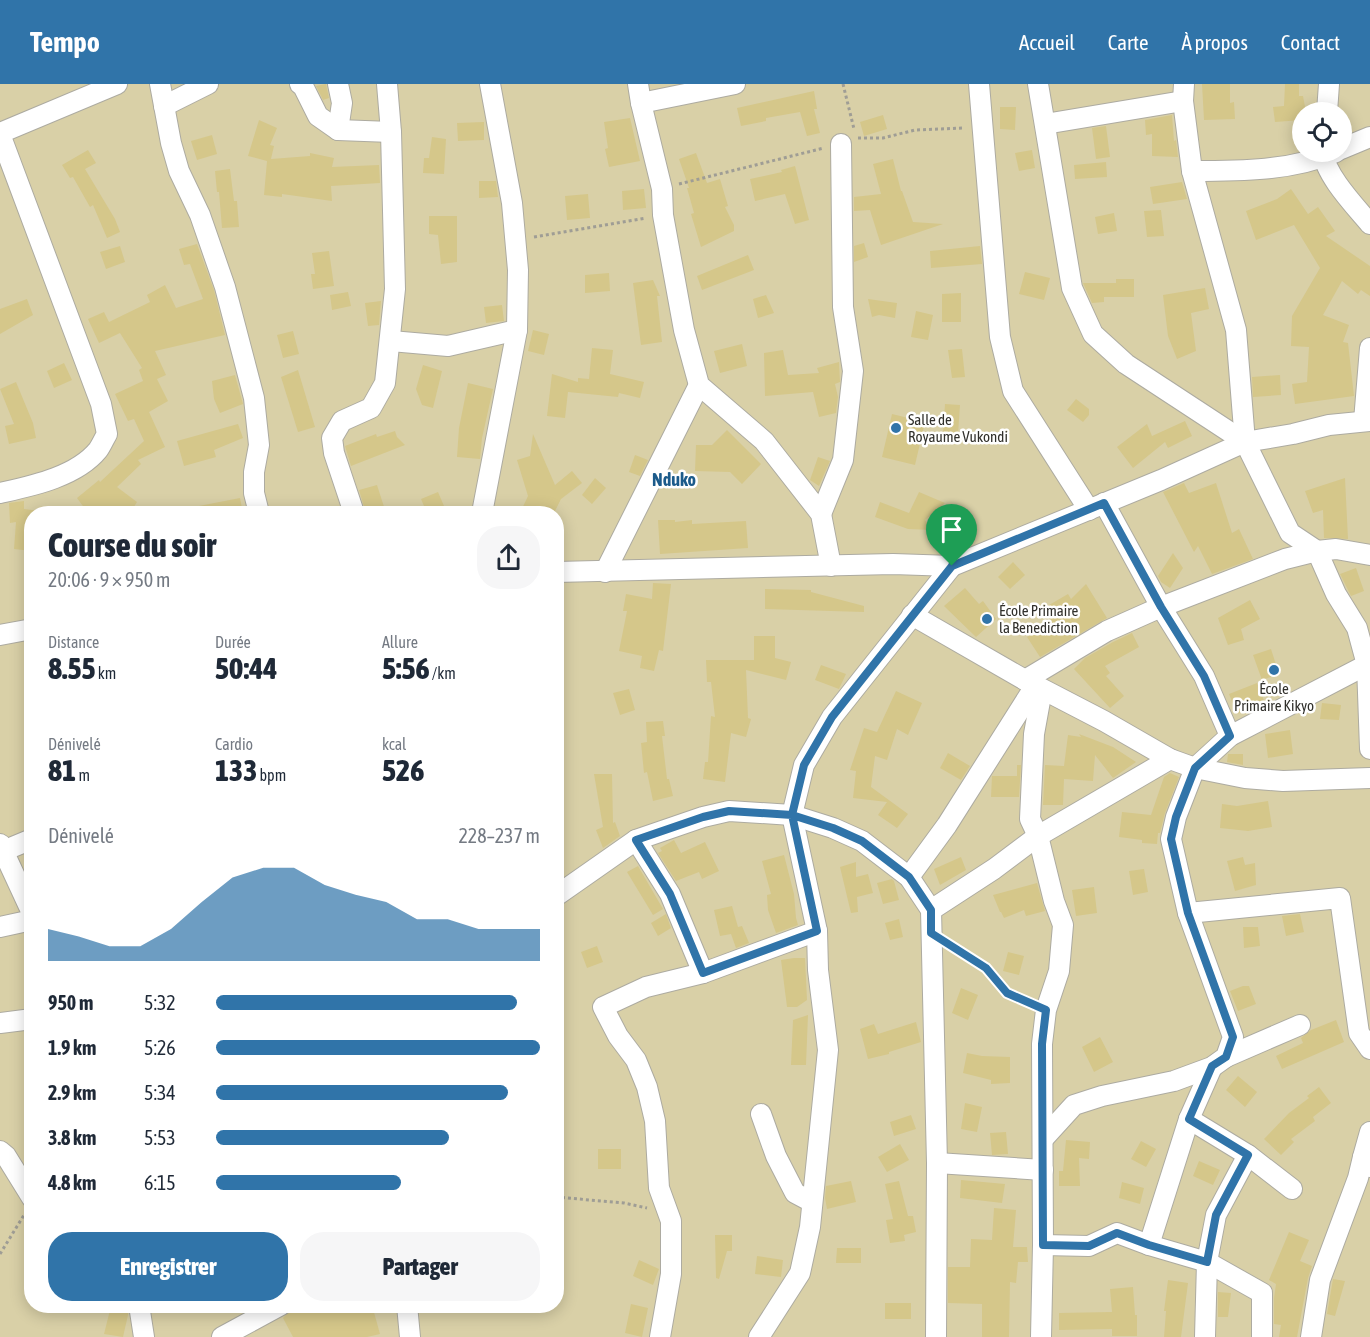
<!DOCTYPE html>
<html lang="fr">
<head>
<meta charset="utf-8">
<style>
	body { margin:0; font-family:"Asap Condensed",sans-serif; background:#f6f6f7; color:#1f2937; height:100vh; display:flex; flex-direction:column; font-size:22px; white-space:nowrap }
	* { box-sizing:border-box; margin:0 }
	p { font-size:20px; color:#747a83 }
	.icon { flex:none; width:33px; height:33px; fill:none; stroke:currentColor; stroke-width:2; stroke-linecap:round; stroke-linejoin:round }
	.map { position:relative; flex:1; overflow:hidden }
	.panel { position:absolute; left:24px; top:422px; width:540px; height:807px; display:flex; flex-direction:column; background:#fff; border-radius:24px; box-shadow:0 3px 15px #0003 }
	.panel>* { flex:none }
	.buttons { position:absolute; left:1292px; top:18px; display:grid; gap:12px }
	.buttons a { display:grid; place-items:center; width:60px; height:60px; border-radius:50%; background:#fff; box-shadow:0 3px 15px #0003; font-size:30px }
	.pin { position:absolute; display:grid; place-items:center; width:51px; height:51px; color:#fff; margin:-62px -26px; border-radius:50% 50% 50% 0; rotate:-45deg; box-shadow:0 0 6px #0007 }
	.pin .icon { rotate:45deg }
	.round { display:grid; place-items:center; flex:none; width:63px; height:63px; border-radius:24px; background:#f6f6f7 }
	.headline { display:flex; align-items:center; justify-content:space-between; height:102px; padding:0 24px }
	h1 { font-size:33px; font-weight:800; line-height:45px }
	.metrics { display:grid; grid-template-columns:repeat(3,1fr); gap:9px; height:102px; padding:6px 24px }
	.metrics div { display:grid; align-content:center }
	.metrics b { font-size:30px; font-weight:800 }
	.metrics small { font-size:16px; font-weight:400 }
	.metrics p { font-size:16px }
	.chart { height:168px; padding:12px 24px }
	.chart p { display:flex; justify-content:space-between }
	.chart svg { width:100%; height:108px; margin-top:6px; fill:#3074a9; opacity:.7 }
	.cta { display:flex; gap:12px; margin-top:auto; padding:12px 24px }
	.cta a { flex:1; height:69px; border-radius:24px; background:#3074a9; color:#fff; font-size:24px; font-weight:800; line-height:69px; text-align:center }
	.cta a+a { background:#f6f6f7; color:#1f2937 }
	ul { padding:0 24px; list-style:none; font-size:20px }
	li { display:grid; grid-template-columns:96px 72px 1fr; align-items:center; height:45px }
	li i { height:15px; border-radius:8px; background:#3074a9 }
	header { display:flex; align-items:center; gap:36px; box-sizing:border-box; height:84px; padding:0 30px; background:#3074a9; color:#fff }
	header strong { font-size:28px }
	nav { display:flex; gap:33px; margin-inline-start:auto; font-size:21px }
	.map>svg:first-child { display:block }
	.green { fill:#d9d0a7; fill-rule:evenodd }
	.building { fill:#d5c78a }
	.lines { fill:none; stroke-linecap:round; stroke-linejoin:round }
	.minor-casing { stroke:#adaba1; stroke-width:22 }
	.path { stroke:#9f9d95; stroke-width:3; stroke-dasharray:3 3; stroke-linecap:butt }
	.minor { stroke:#fff; stroke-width:20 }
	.route-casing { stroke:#fff; stroke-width:12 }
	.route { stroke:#3074a9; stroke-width:8 }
	.poi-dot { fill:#3074a9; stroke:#fff; stroke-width:2 }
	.labels { text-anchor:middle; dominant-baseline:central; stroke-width:5; stroke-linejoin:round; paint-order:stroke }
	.poi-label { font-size:15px; fill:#302f2b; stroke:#fff; text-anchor:start }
	.quarter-label { font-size:18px; font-weight:bold; fill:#1c5b8b; stroke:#fff }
</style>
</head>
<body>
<header>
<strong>Tempo</strong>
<nav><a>Accueil</a><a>Carte</a><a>À propos</a><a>Contact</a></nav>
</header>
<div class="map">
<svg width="1370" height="1253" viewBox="0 0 1370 1253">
	<rect width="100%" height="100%" fill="#fcfaef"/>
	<path class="green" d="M0 0H1370V1253H0ZM1302 28H1341V68H1302ZM32 429H556V1221H32Z"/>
	<g class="building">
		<path d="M326 0 329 14 323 16 316 2Z"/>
		<path d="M1202 0H1230V19L1234 18 1235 35 1204 36Z"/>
		<path d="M1285 0H1299V12H1303L1306 28H1302V36L1275 38 1273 23 1284 22Z"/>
		<path d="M814 7 817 25H814L820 49 807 52 800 28 766 34V37L741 42 737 24Z"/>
		<path d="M1000 23H1016L1015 46 1000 45Z"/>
		<path d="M883 31 887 45 864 52 860 38Z"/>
		<path d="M1172 31 1174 57 1176 56 1178 73 1152 72V50L1146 51 1145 36Z"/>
		<path d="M630 34 640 77 609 83 605 65 608 64 604 38Z"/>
		<path d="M259 36 277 44 270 61 274 62 271 75 310 72V69L334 74 332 83 379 81 380 99 331 102 332 117 282 110V113L264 111 267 77 248 72Z"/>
		<path d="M484 38V56L458 57 457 39Z"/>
		<path d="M1106 42 1110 73 1096 75 1092 44Z"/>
		<path d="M212 51 217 70 197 76 191 57Z"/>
		<path d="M432 53 446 55 444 90 423 89 424 74H429Z"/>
		<path d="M88 66 96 79 85 85 115 135 120 148 107 154 93 121 90 123 73 93 70 94 62 81Z"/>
		<path d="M1032 66 1035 84 1019 87 1015 69Z"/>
		<path d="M696 69 707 99 720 95 728 122 725 123 734 141V147L701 163 691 130 694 129 687 104H689L679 75Z"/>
		<path d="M893 75 901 107H902L913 138 943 140 881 161 870 126 854 127V113L881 110 873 80Z"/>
		<path d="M1106 78 1107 93 1075 95 1074 81Z"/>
		<path d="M795 82 809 136 795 140 785 110 755 117 750 95 782 88 781 86Z"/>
		<path d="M230 85 234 117H237L239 143 222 144 219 108H217L215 87Z"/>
		<path d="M479 97H496L498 113 479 114Z"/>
		<path d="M1182 98 1187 115 1153 120 1150 103Z"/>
		<path d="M644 105 646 124 623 126 622 107Z"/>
		<path d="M1291 105 1308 130 1318 123 1335 147 1326 152 1370 182V212L1361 206 1358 210 1342 197 1323 231 1349 241 1343 258 1348 259 1354 312 1295 320 1292 300 1307 298 1309 263 1291 262 1292 232 1320 184 1294 141 1256 156 1246 127 1277 115Z"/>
		<path d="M588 110 590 134 567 136 565 112Z"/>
		<path d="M1161 126 1164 152 1147 153 1144 127Z"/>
		<path d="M1114 129 1117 147 1098 150 1095 133Z"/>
		<path d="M429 132H457V178L441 180 438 151 429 150Z"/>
		<path d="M864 159 868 173 854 178V162Z"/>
		<path d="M197 160 214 206 225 251 155 267 166 291 157 295 168 317 149 328 165 363 138 376 141 380 117 403 137 418 130 429H88L77 414 99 396 100 398 144 357 134 335 128 337 115 310 143 297 139 286 142 284 120 249 99 259 88 235 104 228 109 238 150 218 147 211 165 201 176 224 203 215 190 180 184 181 179 165Z"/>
		<path d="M120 162 125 178 106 185 100 168Z"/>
		<path d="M980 162 982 180 931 184 930 167Z"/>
		<path d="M329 167 334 202 313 205 311 190H315L312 169Z"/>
		<path d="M748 171 754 186 702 206 697 192Z"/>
		<path d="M1025 188 1050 194 1044 216 1019 210Z"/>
		<path d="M609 189 610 207 585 209V191Z"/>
		<path d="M1116 195H1134V213H1104V218L1092 219 1083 199H1116Z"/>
		<path d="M653 196 660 212H657L662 258 641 261 633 199Z"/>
		<path d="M1205 204 1209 225 1191 229 1196 267 1177 275 1168 252 1163 211Z"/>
		<path d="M348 208 351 222 332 226 330 211Z"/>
		<path d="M961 209V238H942V210Z"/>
		<path d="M766 211 774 229 758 234 753 215Z"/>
		<path d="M27 215 33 231 0 250V225Z"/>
		<path d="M868 215 897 219 895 234 879 231 872 233Z"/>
		<path d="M381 217 379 241 368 242 365 219Z"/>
		<path d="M502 221 504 237 486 239 484 223Z"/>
		<path d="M916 227 933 231 928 256 911 253Z"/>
		<path d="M533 246 549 250 544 271 528 267Z"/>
		<path d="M293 247 299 270 283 274 277 251Z"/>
		<path d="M742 260 747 282 720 289 714 267Z"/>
		<path d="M592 264 613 266 610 290 644 298 640 314 619 309 618 313 568 308 565 334 547 332 552 290 578 298V294L589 295Z"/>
		<path d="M962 265 965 293 952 294 948 266Z"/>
		<path d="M783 266 788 291 819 289 817 284 839 278 840 298 835 300 838 313 836 329 819 333 813 308 765 312 764 269Z"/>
		<path d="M64 279 72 296 54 304 47 287Z"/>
		<path d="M423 281 442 287 433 324 422 321 416 305Z"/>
		<path d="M298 286 315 343 298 348 281 293Z"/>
		<path d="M235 291 243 320 220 329 214 315 212 297Z"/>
		<path d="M1280 291 1281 311 1253 313 1252 293Z"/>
		<path d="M16 298 33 339 36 354 9 360 5 342 14 340 0 305Z"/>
		<path d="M468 299 493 305 482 354 480 375 457 373 459 344Z"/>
		<path d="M1076 315 1089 325V331L1083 338 1067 326Z"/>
		<path d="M945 320 960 321 958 350 943 349Z"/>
		<path d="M892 330 925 338 915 381 882 373Z"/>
		<path d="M1185 337 1192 352 1168 364 1165 358 1133 384 1117 363 1147 340 1152 352Z"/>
		<path d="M238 340 243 354 214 366 216 373 184 382 177 357Z"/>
		<path d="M727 346 761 380 742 400 730 388 695 387 696 361H712Z"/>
		<path d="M395 347 397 353 405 361 351 382 345 362 376 350 377 353Z"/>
		<path d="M533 350 555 401 572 387 582 399 561 415 554 429H520L528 412 517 376 530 372Z"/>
		<path d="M635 371 648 376 640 392 629 388Z"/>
		<path d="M818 373 830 377 819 402 810 396Z"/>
		<path d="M595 394 606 404 592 420 582 411Z"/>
		<path d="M1345 394 1348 455 1324 454 1323 426 1313 429 1305 407Z"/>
		<path d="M1184 399 1189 409 1216 399 1232 449 1239 445 1253 475 1212 490 1198 462 1194 468 1163 408Z"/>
		<path d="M377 401 386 429H366L359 406Z"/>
		<path d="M438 408 447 429H427L421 415Z"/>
		<path d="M919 408 945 419 925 436 932 446 908 445 875 433 880 418 909 429Z"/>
		<path d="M240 414 243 429H199V422Z"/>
		<path d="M24 417V425L56 429H32V467L14 465 16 438 10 439 9 419Z"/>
		<path d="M658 436H675V438L692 436V440L746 437 748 464 660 470Z"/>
		<path d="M1173 469 1183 484 1170 504 1161 498 1158 492Z"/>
		<path d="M1013 478 1025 491 1010 505 998 493Z"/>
		<path d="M1356 484 1364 507 1351 512 1340 490Z"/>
		<path d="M653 499 671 500 663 567 659 566 654 587 640 584 642 572 619 567 627 527H623L626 510 652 515Z"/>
		<path d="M1086 500 1107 534 1040 573 1027 553 1052 538 1044 524 1068 510 1071 515Z"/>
		<path d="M965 504 979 520 983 517 996 535 976 553 944 522Z"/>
		<path d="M765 505 811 506V508L864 522V528L765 525Z"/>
		<path d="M1250 516 1260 535 1241 545 1244 556 1228 561 1218 534Z"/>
		<path d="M1132 549 1139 563 1105 582 1110 589 1106 592 1124 612 1110 624 1074 585 1085 574 1113 558Z"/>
		<path d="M754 552H775V574L791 578 786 596 746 586 748 634 751 635 746 653 731 649 725 698 703 695 705 678H708L711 632 715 633 711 598H707L706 576H754Z"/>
		<path d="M1271 565 1279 590 1262 596 1253 571Z"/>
		<path d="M821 581 846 590 839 605 815 596Z"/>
		<path d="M1257 599 1265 619 1237 630 1229 610Z"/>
		<path d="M629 605 635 626 620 631 613 609Z"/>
		<path d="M896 607 922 619 908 651 897 645 887 676 875 672 871 703 908 730 897 744 878 731 887 718 853 714 856 687 850 686 864 644 877 648Z"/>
		<path d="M1322 619 1341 621 1339 636 1320 635Z"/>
		<path d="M663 637 665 652H662L667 695H669L673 712 653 717 647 688 644 689 641 659 647 658 646 638Z"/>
		<path d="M1290 646 1293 670 1268 674 1265 650Z"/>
		<path d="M1079 650 1113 663 1136 678 1113 694 1095 671 1093 697 1064 695 1063 721H1043L1045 681 1064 682 1068 651 1081 653Z"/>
		<path d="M948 669 970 682 961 696 940 684Z"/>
		<path d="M1228 670H1243V681L1227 678Z"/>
		<path d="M1017 681H1021L1019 713H991L992 692H1017Z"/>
		<path d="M1170 689 1179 693 1165 729 1160 749H1158L1157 760 1142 759V756L1119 753 1122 728 1151 731 1164 693Z"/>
		<path d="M594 690H612L613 739 615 738 620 752 603 764 596 746 603 743Z"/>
		<path d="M1268 717 1272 743 1248 747 1220 744 1222 720 1237 722Z"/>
		<path d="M674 756 681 769 705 758 719 787 702 795 699 788 676 797 658 769 662 767 660 764Z"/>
		<path d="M784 771 794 810 796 834 798 841 776 849 768 826 767 811 771 810 762 777Z"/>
		<path d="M961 773 966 786 940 801 934 785Z"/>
		<path d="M1243 773 1245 781 1255 779 1256 801 1235 807 1227 777Z"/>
		<path d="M856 778V793L868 790 873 809 857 813 858 828 851 829 840 783Z"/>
		<path d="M638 782 663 825 653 831 627 788Z"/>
		<path d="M1144 785 1148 808 1133 811 1129 787Z"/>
		<path d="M892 795 894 797 899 816 883 820 877 799Z"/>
		<path d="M1037 799 1045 827 1026 832 1024 826 1004 834 1001 828H1000L993 811Z"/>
		<path d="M1094 803 1097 829 1076 832 1072 806Z"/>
		<path d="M732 822 738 843 742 842 749 859 736 864 731 850 720 852 714 826Z"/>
		<path d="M666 830 671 844 658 852 651 839Z"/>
		<path d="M1300 830 1304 848 1286 852 1282 832Z"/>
		<path d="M899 835 903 853 890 856 885 839Z"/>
		<path d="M1243 843H1258L1260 862 1244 864Z"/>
		<path d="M597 862 603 878 587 884 581 868Z"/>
		<path d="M1008 868 1024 872 1019 891 1003 887Z"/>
		<path d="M794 874H805L807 916 797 923H787L781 876Z"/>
		<path d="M1243 902H1249L1256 920 1238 927 1230 907Z"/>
		<path d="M961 904 978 911 968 936 952 929Z"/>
		<path d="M808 931 806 981H791L793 936Z"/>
		<path d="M1336 936 1344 958 1282 985 1276 972 1303 959 1301 954 1311 946Z"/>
		<path d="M916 938 921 958 889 968V970L868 975 860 945 874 940 878 950Z"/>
		<path d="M1100 953 1113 978 1094 988 1082 963Z"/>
		<path d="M967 969 982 972 1010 973V999L991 1000V996L963 989Z"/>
		<path d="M1238 992 1257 1008 1245 1023 1226 1006Z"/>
		<path d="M1319 1003 1331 1019 1313 1033 1315 1037 1291 1055 1294 1058 1281 1071 1264 1055 1289 1029 1309 1014 1307 1012Z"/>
		<path d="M965 1019 982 1023 977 1048 961 1045Z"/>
		<path d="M911 1031 916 1045 894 1052 890 1038Z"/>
		<path d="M1006 1048 1008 1070 992 1071 990 1049Z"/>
		<path d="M1066 1056 1090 1058 1089 1075 1079 1074 1080 1102H1059V1087H1063Z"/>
		<path d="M1141 1057 1156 1065 1146 1083 1131 1075Z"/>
		<path d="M900 1060 909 1076 887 1088 878 1073Z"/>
		<rect x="598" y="1065" width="23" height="20"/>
		<path d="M1199 1077 1220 1086 1213 1101 1193 1092Z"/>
		<path d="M961 1096 1005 1100 1002 1119 960 1114Z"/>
		<path d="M851 1097 856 1118 827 1125 825 1114 826 1102Z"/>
		<path d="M899 1097 908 1132H913L916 1148 904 1151 905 1157 890 1159 886 1136 893 1135 885 1100Z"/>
		<path d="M1122 1098 1144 1104 1140 1120 1119 1114Z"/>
		<path d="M994 1124 1016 1126 1013 1163H1027L1028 1178H1018L1016 1199 1010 1198 1009 1253H982V1220L948 1219V1183H970L971 1155 992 1156Z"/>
		<path d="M1289 1148 1309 1156 1300 1177 1312 1182 1308 1194 1297 1253H1279L1281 1241 1274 1240V1214L1276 1200 1269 1196Z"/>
		<path d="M715 1151H732V1167H727L719 1195 716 1194Z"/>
		<path d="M837 1164H861V1179H836Z"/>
		<path d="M757 1172 783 1176 781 1193 755 1190Z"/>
		<path d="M639 1176 659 1185 653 1201 633 1192Z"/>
		<path d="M1333 1195 1345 1197 1335 1232 1327 1230Z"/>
		<path d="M1168 1196 1188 1199 1181 1253H1164L1166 1227H1164Z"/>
		<path d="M1133 1203 1135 1231H1137V1252H1112V1245L1059 1246V1229L1112 1228 1110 1205Z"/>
		<path d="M1218 1208 1231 1209 1228 1233H1218Z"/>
		<rect x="885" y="1219" width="26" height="16"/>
		<path d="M631 1220 648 1224 642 1253 625 1249Z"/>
		<path d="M299 1221H372L380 1250 367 1253H293L283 1234 292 1224Z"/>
		<path d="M111 1222 128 1226V1231L123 1253 104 1250Z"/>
	</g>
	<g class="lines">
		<g class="minor-casing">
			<g id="minor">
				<path d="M160 0 171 59 179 87 200 131 225 203 254 314 259 361 254 388V409L259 429"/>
				<path d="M300 0 303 2 318 32 338 46 391 48"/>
				<path d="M338 0 342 19 338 46"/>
				<path d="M638 0 641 19 662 105 663 131 684 246 699 301 764 357 821 430 831 482"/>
				<path d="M979 0 1000 253 1013 307 1089 426"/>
				<path d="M1038 0 1072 204 1093 250 1126 280 1245 358"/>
				<path d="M1184 0 1183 17 1192 87 1236 246 1245 358 1290 449 1317 467 1336 510 1357 544 1367 581 1370 665"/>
				<path d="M641 19 735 0"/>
				<path d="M164 22 208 0"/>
				<path d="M1327 28 1329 0"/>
				<path d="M1045 40 1183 17"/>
				<path d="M0 49 117 0"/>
				<path d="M0 50 101 320 107 350C104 355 101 362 98 366 76 393 31 402 0 409"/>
				<path d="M1341 65 1370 53"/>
				<path d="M1323 68C1325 91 1355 122 1370 140"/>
				<path d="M1192 87C1240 87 1292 87 1336 68"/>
				<path d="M391 257 448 262 517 246"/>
				<path d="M1364 337 1370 264"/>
				<path d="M1104 419 1161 523 1204 592 1230 652"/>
				<path d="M354 429 334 369 332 354 342 337 371 324 385 299 395 205 391 48 387 0"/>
				<path d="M482 429 517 246 518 186 512 119 490 0"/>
				<path d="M821 430 843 376 853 287 843 223 841 60"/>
				<path d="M556 488 893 480 952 482 1161 396 1245 358 1293 350 1329 341 1370 337"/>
				<path d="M605 488 699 301"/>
				<path d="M912 531 1025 596 1104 637 1170 675 1195 684 1245 694 1283 697 1370 694"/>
				<path d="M0 551 32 545"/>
				<path d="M1025 596 1107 547 1161 523 1285 475 1317 467 1336 465 1370 471"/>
				<path d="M636 756 670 810 703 889"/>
				<path d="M0 760 32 829"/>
				<path d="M3 767 32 755"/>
				<path d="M909 793 947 741 1035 602"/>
				<path d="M556 812 636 756 703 733 729 727 792 731 833 744 862 757 909 793 931 826 937 1079 936 1253"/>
				<path d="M931 826 994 785 1038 752 1170 675"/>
				<path d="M1188 829 1340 814 1359 949 1370 965"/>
				<path d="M0 843 32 836"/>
				<path d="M0 939 32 935"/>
				<path d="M1226 973 1300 941"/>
				<path d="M761 1030 776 1072 795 1109 812 1118"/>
				<path d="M1189 1035 1248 1071 1292 1105"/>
				<path d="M1370 1048 1363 1073 1370 1083"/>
				<path d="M1043 1055 1074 1021 1102 1012 1174 997 1212 983 1226 973 1233 953 1188 829 1171 755 1176 733 1195 684 1230 652 1370 579"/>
				<path d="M0 1067 6 1072 32 1114"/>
				<path d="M937 1079 1043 1086"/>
				<path d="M1043 1161 1089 1162 1117 1149 1149 1161 1207 1178 1262 1209V1253"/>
				<path d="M1149 1161 1189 1035 1212 983"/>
				<path d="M139 1221 144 1253"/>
				<path d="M407 1221 410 1253"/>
				<path d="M222 1253 281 1221"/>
				<path d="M660 1253 671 1190V1137L659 1104 655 1037 647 1003 636 976 618 952 603 923 646 903 703 889 817 847"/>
				<path d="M759 1253 800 1189 810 1143 828 966 818 886 817 847 792 731 804 681 832 633 952 482"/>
				<path d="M1041 1253 1043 1161 1042 960 1046 926 1059 887 1063 841 1054 817 1038 752 1030 735 1034 650 1042 606"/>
				<path d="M1205 1253 1207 1178 1216 1131 1248 1071"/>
				<path d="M1311 1253 1320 1196 1358 1094 1363 1073"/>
			</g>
		</g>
		<g class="path">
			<path d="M843 0 854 45"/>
			<path d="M858 54H883L915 46 964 44"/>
			<path d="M679 100 824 64"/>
			<path d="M534 153 646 134"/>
			<path d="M950 861 986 884 1007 909 1030 919"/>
			<path d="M556 1113 624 1119 647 1124"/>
			<path d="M0 1170 24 1131"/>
		</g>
		<use href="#minor" class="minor"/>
	</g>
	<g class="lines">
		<g class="route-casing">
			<path id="route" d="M952 482 832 633 804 681 792 731 729 727 703 733 636 756 670 810 703 889 817 847 792 731 833 744 862 757 909 793 931 826V849L986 884 1007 909 1046 926 1042 960 1043 1161 1089 1162 1117 1149 1149 1161 1207 1178 1216 1131 1248 1071 1189 1035 1212 982 1226 973 1233 953 1188 829 1171 755 1176 733 1195 684 1230 652 1204 592 1161 523 1104 419 952 482"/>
		</g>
		<use href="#route" class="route"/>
	</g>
	<g class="poi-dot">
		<circle cx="896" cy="344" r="6"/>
		<circle cx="987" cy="535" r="6"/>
		<circle cx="1274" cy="586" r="6"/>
	</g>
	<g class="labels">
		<g class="poi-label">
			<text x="908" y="335">Salle de<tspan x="908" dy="17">Royaume Vukondi</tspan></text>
			<text x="999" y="526">École Primaire<tspan x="999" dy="17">la Benediction</tspan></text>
			<text x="1274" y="604" text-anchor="middle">École<tspan x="1274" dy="17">Primaire Kikyo</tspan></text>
		</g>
		<g class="quarter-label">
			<text x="674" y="395">Nduko</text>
		</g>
	</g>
</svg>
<div class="buttons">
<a><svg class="icon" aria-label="locate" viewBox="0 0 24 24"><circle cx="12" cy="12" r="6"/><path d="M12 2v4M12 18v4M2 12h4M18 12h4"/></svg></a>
</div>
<div class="pin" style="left:952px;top:482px;background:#1e9e55"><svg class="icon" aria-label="arrive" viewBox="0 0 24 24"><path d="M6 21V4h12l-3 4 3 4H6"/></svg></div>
<section class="panel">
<div class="headline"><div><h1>Course du soir</h1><p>20:06 · 9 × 950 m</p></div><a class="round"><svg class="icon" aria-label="share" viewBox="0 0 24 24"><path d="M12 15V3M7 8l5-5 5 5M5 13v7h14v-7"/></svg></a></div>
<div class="metrics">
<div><p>Distance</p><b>8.55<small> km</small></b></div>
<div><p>Durée</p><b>50:44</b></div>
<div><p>Allure</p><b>5:56<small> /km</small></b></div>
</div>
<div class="metrics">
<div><p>Dénivelé</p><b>81<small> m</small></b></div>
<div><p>Cardio</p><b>133<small> bpm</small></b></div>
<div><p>kcal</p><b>526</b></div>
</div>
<div class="chart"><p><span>Dénivelé</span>228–237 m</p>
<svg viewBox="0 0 160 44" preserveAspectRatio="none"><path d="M0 44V31L10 34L20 38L30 38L40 31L50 20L60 10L70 6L80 6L90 13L100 17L110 20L120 27L130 27L140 31L150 31L160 31V44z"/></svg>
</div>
<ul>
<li><b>950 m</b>5:32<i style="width:93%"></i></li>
<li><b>1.9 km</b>5:26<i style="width:100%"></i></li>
<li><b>2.9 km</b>5:34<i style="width:90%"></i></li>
<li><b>3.8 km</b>5:53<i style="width:72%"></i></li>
<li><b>4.8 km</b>6:15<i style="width:57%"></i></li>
</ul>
<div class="cta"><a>Enregistrer</a><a>Partager</a></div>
</section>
</div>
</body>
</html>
